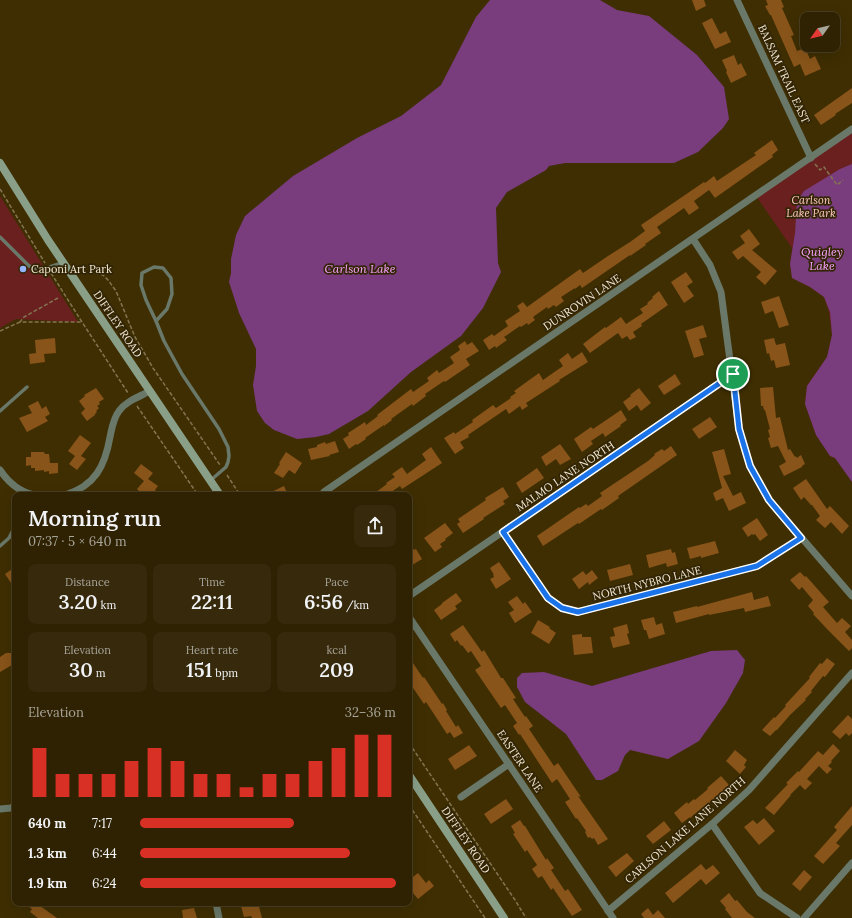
<!DOCTYPE html>
<html lang="en">
<head>
<meta charset="utf-8">
<style>
	body { margin:0; font-family:Lora,serif; background:#372a0c; color:#f1f3f6; height:100vh; display:flex; flex-direction:column; font-size:15px; white-space:nowrap }
	* { box-sizing:border-box; margin:0 }
	p { font-size:13px; color:#a7a499 }
	.icon { flex:none; width:22px; height:22px; fill:none; stroke:currentColor; stroke-width:2; stroke-linecap:round; stroke-linejoin:round }
	.map { position:relative; flex:1; overflow:hidden }
	.details { position:absolute; left:12px; top:492px; width:400px; height:414px; display:flex; flex-direction:column; background:#2f2202; border-radius:8px; box-shadow:0 4px 16px #0002,0 0 0 1px #4a3f24 }
	.details>* { flex:none }
	.needle { width:26px; rotate:236deg }
	.fabs { position:absolute; left:800px; top:12px; display:grid; gap:8px }
	.fabs a { display:grid; place-items:center; width:40px; height:40px; border-radius:8px; background:#2f2202; box-shadow:0 4px 16px #0002,0 0 0 1px #4a3f24; font-size:20px }
	.pin { position:absolute; display:grid; place-items:center; width:34px; height:34px; color:#fff; margin:-17px; border:2px solid #fff; border-radius:50%; box-shadow:0 1px 4px #0007 }
	.round { display:grid; place-items:center; flex:none; width:42px; height:42px; border-radius:8px; background:#372a0c }
	.headline { display:flex; align-items:center; justify-content:space-between; height:68px; padding:0 16px }
	h1 { font-size:22px; font-weight:600; line-height:30px }
	.stats { display:grid; grid-template-columns:repeat(3,1fr); gap:6px; height:68px; padding:4px 16px }
	.stats div { display:grid; align-content:center; border-radius:8px; background:#372a0c; text-align:center }
	.stats b { font-size:20px; font-weight:600 }
	.stats small { font-size:11px; font-weight:400 }
	.stats p { font-size:11px }
	.chart { height:112px; padding:8px 16px }
	.chart p { display:flex; justify-content:space-between }
	.chart svg { width:100%; height:72px; margin-top:4px; stroke:#d93025; stroke-width:6 }
	ul { padding:0 16px; list-style:none; font-size:13px }
	li { display:grid; grid-template-columns:64px 48px 1fr; align-items:center; height:30px }
	li i { height:10px; border-radius:5px; background:#d93025 }
	.map>svg:first-child { display:block }
	.green { fill:#6a201f }
	.water { fill:#793c7d }
	.building { fill:#885419 }
	.lines { fill:none; stroke-linecap:round; stroke-linejoin:round }
	.path { stroke:#847552; stroke-width:1.5; stroke-dasharray:4 2; stroke-linecap:butt }
	.lane { stroke:#697869; stroke-width:3.5 }
	.street { stroke:#697869; stroke-width:7 }
	.secondary { stroke:#899f88; stroke-width:8 }
	.route-casing { stroke:#fff; stroke-width:8 }
	.route { stroke:#1a73e8; stroke-width:5 }
	.poi-dot { fill:#95b6fd; stroke:#322505; stroke-width:1.5 }
	.labels { text-anchor:middle; dominant-baseline:central; stroke-width:3.5; stroke-linejoin:round; paint-order:stroke }
	.street-label { font-size:11px; fill:#f5ead5; stroke:#322505 }
	.park-label { font-size:11px; font-style:italic; fill:#fdc8c3; stroke:#322505 }
	.poi-label { font-size:11px; fill:#f5ead5; stroke:#322505; text-anchor:start }
	.water-label { font-size:12px; font-style:italic; fill:#f9a3fe; stroke:#322505 }
</style>
</head>
<body>
<div class="map">
<svg width="852" height="918" viewBox="0 0 852 918">
	<rect width="100%" height="100%" fill="#3f2e02"/>
	<g class="green">
		<path d="M852 130V482L835 458 830 456 816 435 805 404 807 386 827 357 832 335 829 312 824 297 810 287 792 278 790 264 792 248 756 196Z"/>
		<path d="M0 196 78 322 16 319 0 328Z"/>
	</g>
	<g class="water">
		<path d="M490 0H600L617 10 649 16 697 55 724 87 729 119 723 128 698 152 674 163H565L549 166 546 170 507 192 496 208 498 263 501 272 483 308 461 336 411 372 368 411 329 434 316 437 297 439 274 430 265 423 257 411 253 385 256 366V349L239 313 229 282 231 273V259L236 235 245 216 293 176 357 138 401 116 441 85 476 17Z"/>
		<path d="M852 164V482L835 458 830 456 816 435 805 404 807 386 827 357 832 335 830 312 824 297 810 287 792 278 790 264 795 233 797 201 804 191 840 169Z"/>
		<path d="M737 650 745 660 743 673 726 703 699 741 668 759 630 750 625 755 618 771 602 780H596L566 734 525 702 517 687V678L522 673 544 672 592 686 711 651Z"/>
	</g>
	<g class="building">
		<path d="M692 0H704L706 6 696 11Z"/>
		<path d="M766 0H781L784 7 782 8 794 35 791 36 797 51 805 48 810 59 815 56 821 69 805 76 800 64 794 67 771 15H770L765 6 768 5Z"/>
		<path d="M712 18 720 34 726 31 731 42 715 49 702 23Z"/>
		<path d="M734 55 738 65 741 63 747 75 731 83 726 72 727 71 722 60Z"/>
		<path d="M852 88V103L835 114 836 115 821 125 814 115Z"/>
		<path d="M772 140 778 150 772 155 773 157 715 198 709 190 694 201 699 208 689 215 684 208 657 227 661 233 645 244 646 245 630 256V255L582 288 580 285 575 289V288L561 297 564 301 556 307 554 305 548 309 547 307 533 317 535 320 528 325 527 323 521 327 520 326 504 337 507 340 496 348 495 346 489 350 483 340 492 334 494 336 508 326 505 321 520 311 517 306 523 302 527 307 580 269 583 273 608 256 630 242 645 231 641 225 704 182 705 183 714 176 717 181 756 155 754 153Z"/>
		<path d="M749 229 760 244 752 250 777 271 765 285 756 277 761 272 743 256 738 260 732 252 745 243 740 236Z"/>
		<path d="M686 272 693 282 687 286 694 296 684 303 671 282Z"/>
		<path d="M659 291 668 305 641 324 642 326 633 332 636 337 630 340 627 336 622 339 618 333 590 353 583 344 605 327 606 328 621 317 626 324 643 313 640 309 648 304 647 303 653 298 652 297Z"/>
		<path d="M779 296 789 325 779 328 773 311 765 314 761 302Z"/>
		<path d="M703 325 707 337 699 339 704 355 694 358 685 331Z"/>
		<path d="M55 338 56 353 44 354 45 362 30 364 29 354 36 353 35 340Z"/>
		<path d="M774 338 776 345 785 343 790 365 776 368 774 360 771 361 769 353 767 354 764 340Z"/>
		<path d="M465 341 467 345 472 342 479 351 466 359 470 365 445 382 444 381 425 394 426 396 413 406 412 404 391 419 392 420 384 426V425L365 438 366 439 357 445 356 444 349 449 343 439 349 435 348 433 365 422 366 425 378 416 377 415 411 389 413 392 429 381 427 378 437 370 439 373 454 363 450 357 460 350 458 346Z"/>
		<path d="M582 352 588 362 559 380 560 381 526 403 528 406 522 410 520 406 509 414 506 409 468 435 469 437 460 442 464 448 455 454 444 438 454 432 455 434 473 422 472 420 493 405 496 408 511 398 510 397 516 393 514 391 539 373 543 380 563 366 559 360 568 353 572 359Z"/>
		<path d="M675 374 681 384 664 395 658 386Z"/>
		<path d="M773 387 776 418 780 417 788 450 790 449 795 457 796 456 797 458 801 455 805 464 802 466V467L784 476 779 466 786 462 778 446 771 448 768 438 770 437 768 430 770 429 765 410H764L763 406H761L760 388Z"/>
		<path d="M96 388 104 399 99 402 100 404 97 406 99 408 96 411 97 412 95 414V415L87 421 81 413 85 409 79 401 85 396 84 395Z"/>
		<path d="M639 388 651 403 641 411 637 405 629 411 623 402 631 396 630 395Z"/>
		<path d="M38 401 42 409 46 406 50 414 45 417 48 421 27 432 19 418 32 413 28 406Z"/>
		<path d="M621 410 627 420 620 425 621 426 605 437 603 433 591 441 593 444 582 452 574 439 591 427 593 429Z"/>
		<path d="M710 417 717 427 699 439 692 429Z"/>
		<path d="M80 435 91 443 81 456 86 459 77 470 69 464 75 456 68 451Z"/>
		<path d="M335 441 339 452 329 455 330 456 311 460 308 449 317 447V445L325 442 326 444Z"/>
		<path d="M560 444 571 459 560 465 556 459 546 466 541 457Z"/>
		<path d="M671 446 677 455 618 496 619 498 602 510 601 509 579 524 578 523 543 546 537 536 579 507 580 508 586 504 588 506 602 496 600 493 648 461 655 455 654 454 662 449 664 451Z"/>
		<path d="M431 447 442 463 402 489 400 486 387 495H372L387 484 386 483 395 477 392 474 402 467 407 474 426 460 422 454Z"/>
		<path d="M724 449 731 474 723 476 733 496 741 492 746 503 729 511 723 498 716 501 713 493 722 488 712 452Z"/>
		<path d="M31 452H44L45 454H49L50 463H58V473L49 474V471L44 472V470L35 471V468H31V465L26 466V457H31Z"/>
		<path d="M286 452 302 463 295 474 289 470 283 478 274 473 280 464 279 463Z"/>
		<path d="M141 464 153 473 148 479 158 486 155 490 161 495H136L139 491 137 489 144 481 134 473Z"/>
		<path d="M537 468 544 478 522 493 516 483Z"/>
		<path d="M806 479 827 509 830 506 849 526 842 534 831 522 825 528 816 520 820 516 812 505H811L804 497 801 500 793 488Z"/>
		<path d="M284 486 288 495H265Z"/>
		<path d="M503 487 509 497 503 501 505 504 483 518 484 519 463 533 457 524 460 522 458 519 486 500 485 498Z"/>
		<path d="M757 518 768 535 760 541 755 534 753 535 752 534 748 537 742 528Z"/>
		<path d="M445 523 453 533 445 539 446 540 440 544 442 547 435 552 424 538Z"/>
		<path d="M715 541 719 553 701 558V556L690 559 687 548Z"/>
		<path d="M409 542 414 550 416 549 422 559 409 567Z"/>
		<path d="M671 549 672 553 675 552 678 564 667 567 666 563 649 568 646 555Z"/>
		<path d="M499 562 511 579 496 589 490 579 494 577 493 575H494L490 568Z"/>
		<path d="M630 564 633 575 610 581 607 570Z"/>
		<path d="M15 567V589L5 574Z"/>
		<path d="M592 570 598 578 589 585 588 582 579 589 572 579 583 571 586 575Z"/>
		<path d="M800 572 805 577 806 576 829 602 823 607 837 623 842 618 851 626 845 632 852 640V648L849 651 827 629 813 614 814 613 808 606 813 600 802 587 799 590 790 580Z"/>
		<path d="M752 592 754 600 768 596 771 606 745 612 744 608 709 615V614L676 623 673 612 697 606V607Z"/>
		<path d="M456 593 462 601 455 606 457 609 441 620 434 610 442 604V603Z"/>
		<path d="M517 596 523 604 525 602 532 612 515 623 509 613 514 610 508 602Z"/>
		<path d="M654 617 656 625 662 623 665 634 649 639 646 630H644L641 620Z"/>
		<path d="M538 620 550 627 549 628 556 633 549 644 531 633Z"/>
		<path d="M627 624 629 633 627 634 630 644 613 648 610 637 615 636 613 628Z"/>
		<path d="M463 625 482 652 484 650 501 678H503L516 698 513 699 525 717 526 716 533 726 529 729 554 766 558 763 581 797 578 796 608 839 598 845 594 838 592 839 590 837 588 838 585 832 586 831 577 818 576 819 565 802 570 799 557 779 552 783 520 734 519 735 513 726 517 723 505 705 501 708 475 670 481 666 471 651 468 653 462 645 461 646 457 640 455 642 450 634Z"/>
		<path d="M582 634V637H591L593 653 574 655 572 635Z"/>
		<path d="M6 653H15V665H12L0 672V657Z"/>
		<path d="M409 657 423 678 424 677 442 704 443 703 447 710 446 711 456 727 458 725 463 733 454 738 450 732 447 734 430 708 426 702 424 704 409 682Z"/>
		<path d="M827 658 835 664 825 677 823 676 811 691 812 692 805 699 806 700 790 715 777 730H776L770 736 762 730 774 717 775 718 786 706 785 705 810 678 809 677 820 663 822 664Z"/>
		<path d="M848 715 852 719V733L849 736 846 733 840 739 832 732Z"/>
		<path d="M833 744 840 751 831 761 832 762 828 766 832 769 827 774 819 766 807 779 812 783 805 790 800 785 790 795H791L774 815 765 808 788 784 786 783 798 771 799 772 818 751 823 755Z"/>
		<path d="M469 745 477 756 455 770 448 759Z"/>
		<path d="M735 750 747 760 744 765 746 767 740 774 726 761Z"/>
		<path d="M721 776 729 785 709 803V802L690 818V817L682 823 674 813 687 802 688 804 694 799 695 800 708 789 707 788Z"/>
		<path d="M506 799 513 809 491 824 484 814Z"/>
		<path d="M852 806V825L836 843 840 846 823 864 814 856 837 830 834 827Z"/>
		<path d="M764 818 775 831 759 845 744 827 753 820 757 824Z"/>
		<path d="M520 820 524 826H525L546 860 547 858 554 868 551 870 565 891 568 889 582 910 572 916 553 888 551 890 542 876 538 878 532 869 537 865 527 850 525 852 513 834 515 833 511 826Z"/>
		<path d="M664 821 671 830 653 844 646 836Z"/>
		<path d="M627 853 634 861 616 877 608 867Z"/>
		<path d="M701 864 706 870 713 865 720 873 706 885 701 879 673 903 665 893Z"/>
		<path d="M804 870 812 877 800 891 792 884Z"/>
		<path d="M418 873 426 883 429 880 434 886 418 899 413 893 409 897V880Z"/>
		<path d="M729 893 735 901 737 900 747 912 755 918H732L725 909 726 908 720 901Z"/>
		<path d="M24 903H36L57 918H38L30 912 32 909Z"/>
		<path d="M250 903H258L262 918H252L251 916 244 917 241 906Z"/>
		<path d="M194 908 197 918H183L182 910Z"/>
		<path d="M648 908 653 915 658 910 665 918H644L641 914Z"/>
	</g>
	<g class="lines">
		<g class="path">
			<path d="M815 164 820 170 824 167 837 185 843 180"/>
			<path d="M0 189 45 263"/>
			<path d="M51 273 82 322 128 393"/>
			<path d="M95 273 103 275 108 280 116 291 135 337 153 368 220 465"/>
			<path d="M58 298 24 317 20 322H82"/>
			<path d="M0 331 20 322"/>
			<path d="M137 406 198 495"/>
			<path d="M227 475 240 495"/>
			<path d="M409 743 515 900 526 918"/>
			<path d="M409 805 485 918"/>
		</g>
		<g class="lane">
			<path d="M0 237 29 266 40 270 62 263"/>
			<path d="M154 267 163 268 171 278 172 294 167 309 156 321 146 300 141 285 142 273Z"/>
			<path d="M156 321 164 341 182 374 219 429 228 447 229 456 228 462 226 467 211 480"/>
			<path d="M0 411 27 387"/>
			<path d="M0 546 9 538 15 526"/>
		</g>
		<g class="street">
			<path d="M737 0 811 158"/>
			<path d="M693 239 710 265 721 292 739 429 750 466 769 500 852 596"/>
			<path d="M0 470C8 482 20 492 34 495"/>
			<path d="M65 495C95 486 105 466 110 437 112 428 113 419 119 411 126 401 139 397 150 391"/>
			<path d="M326 495 324 492 852 129"/>
			<path d="M503 532 548 598 562 608 578 612 757 566 801 538"/>
			<path d="M409 596 733 374"/>
			<path d="M409 617 613 918"/>
			<path d="M461 797 509 764"/>
			<path d="M0 809 11 808 15 806"/>
			<path d="M712 824 760 893 797 918"/>
			<path d="M216 903 219 918"/>
			<path d="M608 911 712 824 749 790 852 673"/>
			<path d="M804 918 852 863"/>
		</g>
		<g class="secondary">
			<path d="M0 163 48 240 220 495"/>
			<path d="M409 775 504 918"/>
		</g>
	</g>
	<g class="lines">
		<g class="route-casing">
			<path id="route" d="M733 374 739 429 750 466 769 500 801 538 757 566 578 612 562 608 548 598 503 532Z"/>
		</g>
		<use href="#route" class="route"/>
	</g>
	<circle class="poi-dot" cx="23" cy="269" r="4"/>
	<g class="labels">
		<g class="street-label">
			<text transform="translate(784 74) rotate(65)">BALSAM TRAIL EAST</text>
			<text transform="translate(582 302) rotate(-34)">DUNROVIN LANE</text>
			<text transform="translate(118 324) rotate(56)">DIFFLEY ROAD</text>
			<text transform="translate(565 476) rotate(-34)">MALMO LANE NORTH</text>
			<text transform="translate(647 583) rotate(-14)">NORTH NYBRO LANE</text>
			<text transform="translate(520 761) rotate(56)">EASTER LANE</text>
			<text transform="translate(685 830) rotate(-41)">CARLSON LAKE LANE NORTH</text>
			<text transform="translate(466 840) rotate(56)">DIFFLEY ROAD</text>
		</g>
		<g class="park-label">
			<text x="811" y="200">Carlson<tspan x="811" dy="13">Lake Park</tspan></text>
		</g>
		<g class="poi-label">
			<text x="31" y="269">Caponi Art Park</text>
		</g>
		<g class="water-label">
			<text x="822" y="251">Quigley<tspan x="822" dy="14">Lake</tspan></text>
			<text x="360" y="268">Carlson Lake</text>
		</g>
	</g>
</svg>
<div class="fabs">
<a><svg class="needle" viewBox="-14 -14 28 28"><path d="M0-13l5 13h-10z" fill="#e53935"/><path d="M0 13l5-13h-10z" fill="#a7a499"/></svg></a>
</div>
<div class="pin" style="left:733px;top:374px;background:#1e9e55"><svg class="icon" aria-label="arrive" viewBox="0 0 24 24"><path d="M6 21V4h12l-3 4 3 4H6"/></svg></div>
<section class="details">
<div class="headline"><div><h1>Morning run</h1><p>07:37 · 5 × 640 m</p></div><a class="round"><svg class="icon" aria-label="share" viewBox="0 0 24 24"><path d="M12 15V3M7 8l5-5 5 5M5 13v7h14v-7"/></svg></a></div>
<div class="stats">
<div><p>Distance</p><b>3.20<small> km</small></b></div>
<div><p>Time</p><b>22:11</b></div>
<div><p>Pace</p><b>6:56<small> /km</small></b></div>
</div>
<div class="stats">
<div><p>Elevation</p><b>30<small> m</small></b></div>
<div><p>Heart rate</p><b>151<small> bpm</small></b></div>
<div><p>kcal</p><b>209</b></div>
</div>
<div class="chart"><p><span>Elevation</span>32–36 m</p>
<svg viewBox="0 0 160 44" preserveAspectRatio="none"><path d="M5 44V14M15 44V30M25 44V30M35 44V30M45 44V22M55 44V14M65 44V22M75 44V30M85 44V30M95 44V38M105 44V30M115 44V30M125 44V22M135 44V14M145 44V6M155 44V6"/></svg>
</div>
<ul>
<li><b>640 m</b>7:17<i style="width:60%"></i></li>
<li><b>1.3 km</b>6:44<i style="width:82%"></i></li>
<li><b>1.9 km</b>6:24<i style="width:100%"></i></li>
</ul>
</section>
</div>
</body>
</html>
